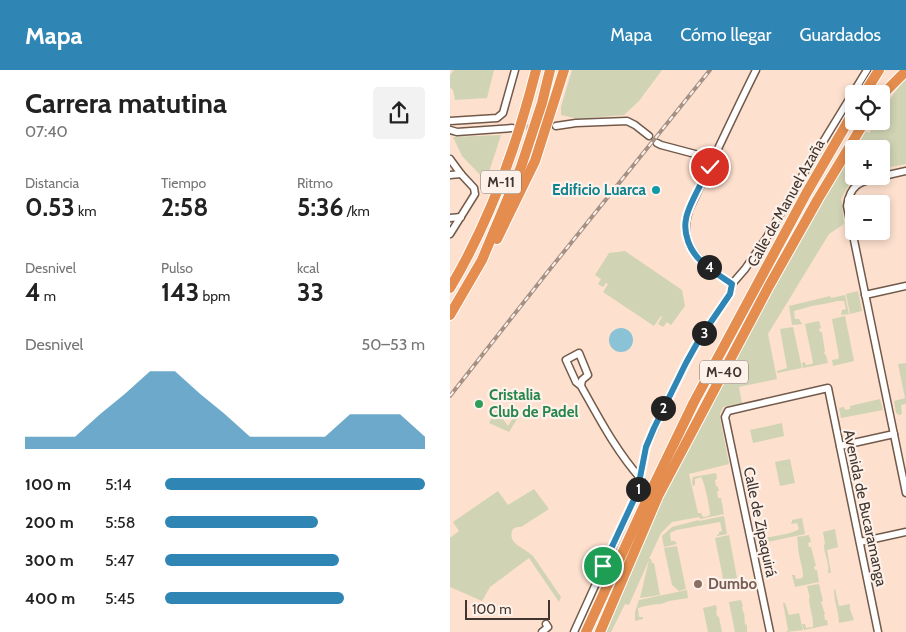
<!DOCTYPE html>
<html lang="es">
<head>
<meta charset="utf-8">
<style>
	body { margin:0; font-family:Cabin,sans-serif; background:#f2f2f2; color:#222; height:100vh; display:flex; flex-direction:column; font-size:19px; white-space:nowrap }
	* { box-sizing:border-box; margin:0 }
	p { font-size:16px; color:#767676 }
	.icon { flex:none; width:28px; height:28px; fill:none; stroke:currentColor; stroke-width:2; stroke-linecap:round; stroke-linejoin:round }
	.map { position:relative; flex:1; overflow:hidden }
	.sheet { display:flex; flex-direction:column; background:#fff; width:450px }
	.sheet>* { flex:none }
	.fabs { position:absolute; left:395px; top:15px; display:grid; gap:10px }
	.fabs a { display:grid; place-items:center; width:45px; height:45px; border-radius:5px; background:#fff; box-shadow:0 2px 8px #0003; font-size:25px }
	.scale { position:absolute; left:15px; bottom:12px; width:85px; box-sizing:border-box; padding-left:5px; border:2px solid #41362f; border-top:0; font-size:14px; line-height:18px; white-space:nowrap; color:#41362f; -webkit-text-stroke:4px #fdf1ea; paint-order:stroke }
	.pin { position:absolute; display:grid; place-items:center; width:42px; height:42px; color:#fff; margin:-21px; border:2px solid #fff; border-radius:50%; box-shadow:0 1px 5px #0007 }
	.km { position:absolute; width:25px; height:25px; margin:-12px; border-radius:50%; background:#222; color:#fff; font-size:14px; line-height:25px; text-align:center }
	.round { display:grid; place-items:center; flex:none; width:52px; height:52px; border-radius:5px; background:#f2f2f2 }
	.headline { display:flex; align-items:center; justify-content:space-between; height:85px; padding:0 25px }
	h1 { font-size:28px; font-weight:800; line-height:38px }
	.figures { display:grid; grid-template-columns:repeat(3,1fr); gap:8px; height:85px; padding:5px 25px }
	.figures div { display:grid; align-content:center }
	.figures b { font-size:25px; font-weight:800 }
	.figures small { font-size:14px; font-weight:400 }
	.figures p { font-size:14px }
	.chart { height:140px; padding:10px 25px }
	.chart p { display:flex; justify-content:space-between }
	.chart svg { width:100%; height:90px; margin-top:5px; fill:#2f86b5; opacity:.7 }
	ul { padding:0 25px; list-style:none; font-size:16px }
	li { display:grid; grid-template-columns:80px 60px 1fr; align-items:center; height:38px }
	li i { height:12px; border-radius:6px; background:#2f86b5 }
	header { display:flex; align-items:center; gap:30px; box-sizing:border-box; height:70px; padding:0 25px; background:#2f86b5; color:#fff }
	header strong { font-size:24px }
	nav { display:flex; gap:28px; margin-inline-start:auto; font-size:18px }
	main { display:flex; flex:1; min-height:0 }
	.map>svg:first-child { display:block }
	.green { fill:#d0d4b4 }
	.water { fill:#8bc3d6 }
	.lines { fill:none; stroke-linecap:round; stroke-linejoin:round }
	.minor-tunnel { stroke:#d7beae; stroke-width:6; stroke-dasharray:6 3; stroke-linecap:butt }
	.minor-casing { stroke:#725a4a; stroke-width:9 }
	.highway-casing { stroke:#fff; stroke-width:12 }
	.minor { stroke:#fff; stroke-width:6 }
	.highway { stroke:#e48d4e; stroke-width:10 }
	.rail-casing { stroke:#a59084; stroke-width:4 }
	.rail { stroke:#fdf1ea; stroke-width:2; stroke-dasharray:5.5; stroke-linecap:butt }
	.route-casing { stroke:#fff; stroke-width:10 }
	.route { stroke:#2f86b5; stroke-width:6 }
	.culture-dot { fill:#0f9aa8; stroke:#fdf1ea; stroke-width:2 }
	.leisure-dot { fill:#2e9e5b; stroke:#fdf1ea; stroke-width:2 }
	.education-dot { fill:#8d6e63; stroke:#fdf1ea; stroke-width:2 }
	.labels { text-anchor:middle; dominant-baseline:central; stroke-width:4.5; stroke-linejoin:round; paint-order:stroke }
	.shield { fill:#fdf1ea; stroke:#796e67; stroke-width:1 }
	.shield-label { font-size:14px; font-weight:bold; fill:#41362f }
	.culture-label { font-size:15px; font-weight:bold; fill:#0d838f; stroke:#fdf1ea; text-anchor:end }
	.street-label { font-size:15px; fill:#41362f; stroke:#fdf1ea }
	.leisure-label { font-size:15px; font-weight:bold; fill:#27864d; stroke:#fdf1ea; text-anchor:start }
	.education-label { font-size:15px; font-weight:bold; fill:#785e54; stroke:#fdf1ea; text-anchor:start }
</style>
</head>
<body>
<header>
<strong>Mapa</strong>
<nav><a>Mapa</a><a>Cómo llegar</a><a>Guardados</a></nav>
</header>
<main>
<section class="sheet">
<div class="headline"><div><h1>Carrera matutina</h1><p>07:40</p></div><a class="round"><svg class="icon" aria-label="share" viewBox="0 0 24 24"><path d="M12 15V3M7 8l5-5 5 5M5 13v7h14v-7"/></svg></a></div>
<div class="figures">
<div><p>Distancia</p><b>0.53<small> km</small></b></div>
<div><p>Tiempo</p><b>2:58</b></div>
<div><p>Ritmo</p><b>5:36<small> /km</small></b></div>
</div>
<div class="figures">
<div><p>Desnivel</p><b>4<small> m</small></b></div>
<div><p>Pulso</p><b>143<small> bpm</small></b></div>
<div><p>kcal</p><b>33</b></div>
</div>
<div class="chart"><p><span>Desnivel</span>50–53 m</p>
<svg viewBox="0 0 160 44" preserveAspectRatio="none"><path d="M0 44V38L10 38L20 38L30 27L40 17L50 6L60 6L70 17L80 27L90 38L100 38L110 38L120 38L130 27L140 27L150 27L160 38V44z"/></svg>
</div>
<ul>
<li><b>100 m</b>5:14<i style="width:100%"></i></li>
<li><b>200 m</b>5:58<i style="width:59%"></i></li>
<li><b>300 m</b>5:47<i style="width:67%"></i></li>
<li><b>400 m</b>5:45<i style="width:69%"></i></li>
</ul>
</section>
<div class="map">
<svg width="456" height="562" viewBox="0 0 456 562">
	<rect width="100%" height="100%" fill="#fde0ce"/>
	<g class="green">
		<path d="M4 0H44L37 28 5 30 3 20 0 17V5Z"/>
		<path d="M122 0H212L189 31 174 45 128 49 111 45V37Z"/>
		<path d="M456 8V94L431 99V79H404V105L391 129 394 154 379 164 318 264 327 309 289 317 292 333 273 337 270 344V348L279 394 239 404 248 443H251L253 447 259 446 260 443C259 435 255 413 251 407L245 409V415L243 416 242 412 243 407 266 403 267 409 265 410 266 416 268 417 269 421H267L268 428H271L274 444 250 449 249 447 222 452 211 463 199 489H201L202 493H204L210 525 190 528 199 490 179 535 175 534 161 562H154L226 396 267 313 413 60 419 63 428 51H431C431 39 448 18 456 8Z"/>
		<path d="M51 65 36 111 12 86 3 67Z"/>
		<path d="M175 181 232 220 235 236 221 255 217 252 213 257 208 254 212 247 211 246 204 256 153 222 158 214 156 213 153 217 148 214 151 209 145 205 159 183Z"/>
		<path d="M408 221 412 241 400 244 396 224Z"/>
		<path d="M395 225 399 244 391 245 392 240 396 239 394 231H387L384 232 362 236 344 241 345 249H349L352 254 342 255 339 236 380 226 381 228Z"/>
		<path d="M395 246 404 291 383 296 382 290 388 289 389 287 382 249Z"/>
		<path d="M369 251 371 258 369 259 370 262H372L375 282H374L375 285H376L378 293 353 298 352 293 355 292 356 295 362 294 363 292 355 254Z"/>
		<path d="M343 257 352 298 327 303V301L337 298 330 259Z"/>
		<path d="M456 293V334L451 335 452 344 449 345 446 343 444 331 455 328 448 294Z"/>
		<path d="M430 329 433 340 391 348 389 338 394 337 395 340 400 339V336Z"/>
		<path d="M46 340 58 356 66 343 69 346 59 362 39 353Z"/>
		<path d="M332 353 334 366 303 373 300 360Z"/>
		<path d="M340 389 345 413 330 416 325 392Z"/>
		<path d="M84 419 99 439 71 457H67L63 459C56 474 74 477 83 486L111 527 109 532 79 488 40 517 32 531 0 517V468L9 461 3 452 48 421 58 435Z"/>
		<path d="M274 446 277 464 267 466V465L269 464V462L272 461 270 452 226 460 220 463 221 471H225L227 474 214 477 212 466 222 457 249 450V451Z"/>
		<path d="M352 448 355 464 308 474 307 469C317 467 341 465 349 459L347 453 341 454V453L342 452V450Z"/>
		<path d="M385 459 388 477 377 480 381 503H378C380 494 374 484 374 475L375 474 373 462Z"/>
		<path d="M279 465 287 508 263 514V507L265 508 266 511 272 510 273 508 265 468Z"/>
		<path d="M359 465 361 472 358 473 359 477H361L366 496H364L365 500H367L369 512 345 517 342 505H345L346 509 352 508 353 506C353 498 350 491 349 484 348 479 348 473 347 467Z"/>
		<path d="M227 476 236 519 229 521 222 515 214 478Z"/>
		<path d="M369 514 373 531 371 532 375 544H374L375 550H377L378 555 354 560 352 554H355L356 558 363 557V554C363 545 359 537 359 528H360L357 516Z"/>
		<path d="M385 519 389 536 400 534V539L404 550 389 553C389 543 384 531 384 520Z"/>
		<path d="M237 520 238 528C232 529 225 530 219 531 216 532 214 533 211 534 204 534 195 536 188 538L189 547H193V549L185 551V542L189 530Z"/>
		<path d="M291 530 293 536 292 537 293 542 294 543C295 547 294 550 295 554L297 555V562H285L279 532Z"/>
		<path d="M333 533H335L339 545 349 543 353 560 336 562 338 560Z"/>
		<path d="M266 535 267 540 266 542 267 546 269 547 272 562H258L253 538Z"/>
	</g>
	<circle class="water" cx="171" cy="270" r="12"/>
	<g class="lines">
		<path class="minor-tunnel" d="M67 58 99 56"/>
		<g class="minor-casing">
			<g id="minor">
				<path d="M0 51 47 48 53 43 65 0"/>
				<path d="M106 56 126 53 177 51 185 55 199 66"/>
				<path d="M0 60 7 62 62 58"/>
				<path d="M207 73 211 75 264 89"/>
				<path d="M0 89 11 104 24 118 25 124 0 164"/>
				<path d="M456 101C447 103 438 105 429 107 410 111 400 115 397 136L456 423"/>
				<path d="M0 105 11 104"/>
				<path d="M0 148 11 147"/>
				<path d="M282 214C255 195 226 179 239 140 261 94 283 46 306 0"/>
				<path d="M415 225 456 216"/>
				<path d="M131 316 132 310 138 305 129 283 116 290 126 312 131 316C149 348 166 381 191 409"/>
				<path d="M390 376 444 364"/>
				<path d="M410 472 456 462"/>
				<path d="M92 562 98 557 96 554"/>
				<path d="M124 562 187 423 196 377 216 333 236 293 250 268 280 224 282 214 295 199 317 167 354 103 417 0"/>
				<path d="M320 562 275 347 278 341 378 318 428 562"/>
			</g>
		</g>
		<g class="highway-casing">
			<g id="highway">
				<path d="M414 24 429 0"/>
				<path d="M431 26 456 1"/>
				<path d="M47 169 85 91 114 0"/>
				<path d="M0 218C40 151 67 75 86 0"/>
				<path d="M0 245 32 190 71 97 92 33 100 0"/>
				<path d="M136 562 200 423 244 332 357 122 404 41"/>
				<path d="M150 562 208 426 319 216 368 129 415 51"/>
			</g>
		</g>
		<use href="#minor" class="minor"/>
		<use href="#highway" class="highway"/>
		<g class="rail-casing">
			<path id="rail" d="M0 326 96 204 260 0"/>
		</g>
		<use href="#rail" class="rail"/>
	</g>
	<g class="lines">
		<g class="route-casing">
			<path id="route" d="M153 496 187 423 196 377 204 358 236 293 250 268 280 224 282 214C272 207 260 200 251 191 240 181 233 164 236 149 238 135 253 111 260 97"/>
		</g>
		<use href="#route" class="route"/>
	</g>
	<circle class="culture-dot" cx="206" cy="120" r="5"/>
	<circle class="leisure-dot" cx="29" cy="334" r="5"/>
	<circle class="education-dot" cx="248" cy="514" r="5"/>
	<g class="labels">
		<g class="shield">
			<rect x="31" y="100.5" width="40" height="23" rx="4"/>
			<rect x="250" y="290.5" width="48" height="23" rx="4"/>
		</g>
		<g class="shield-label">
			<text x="51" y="112">M-11</text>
			<text x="274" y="302">M-40</text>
		</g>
		<g class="culture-label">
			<text x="196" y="120">Edificio Luarca</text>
		</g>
		<g class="street-label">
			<text transform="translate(336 133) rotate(-61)">Calle de Manuel Azaña</text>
			<text transform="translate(415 438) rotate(78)">Avenida de Bucaramanga</text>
			<text transform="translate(310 452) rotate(78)">Calle de Zipaquirá</text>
		</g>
		<g class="leisure-label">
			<text x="39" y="325">Cristalia<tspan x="39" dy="17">Club de Padel</tspan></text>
		</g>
		<g class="education-label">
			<text x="258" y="514">Dumbo</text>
		</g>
	</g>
</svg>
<div class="fabs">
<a><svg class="icon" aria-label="locate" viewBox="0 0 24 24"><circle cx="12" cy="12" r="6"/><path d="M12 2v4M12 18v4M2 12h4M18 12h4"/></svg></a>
<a>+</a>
<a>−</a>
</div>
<div class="scale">100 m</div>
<div class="pin" style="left:153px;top:496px;background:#1e9e55"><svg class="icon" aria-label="arrive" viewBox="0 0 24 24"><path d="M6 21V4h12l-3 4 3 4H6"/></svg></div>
<div class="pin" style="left:260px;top:97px;background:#d93025"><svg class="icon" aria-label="check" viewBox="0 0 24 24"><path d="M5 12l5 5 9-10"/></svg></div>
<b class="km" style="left:188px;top:419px">1</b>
<b class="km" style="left:213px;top:338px">2</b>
<b class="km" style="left:254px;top:263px">3</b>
<b class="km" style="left:259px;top:197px">4</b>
</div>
</main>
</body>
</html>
